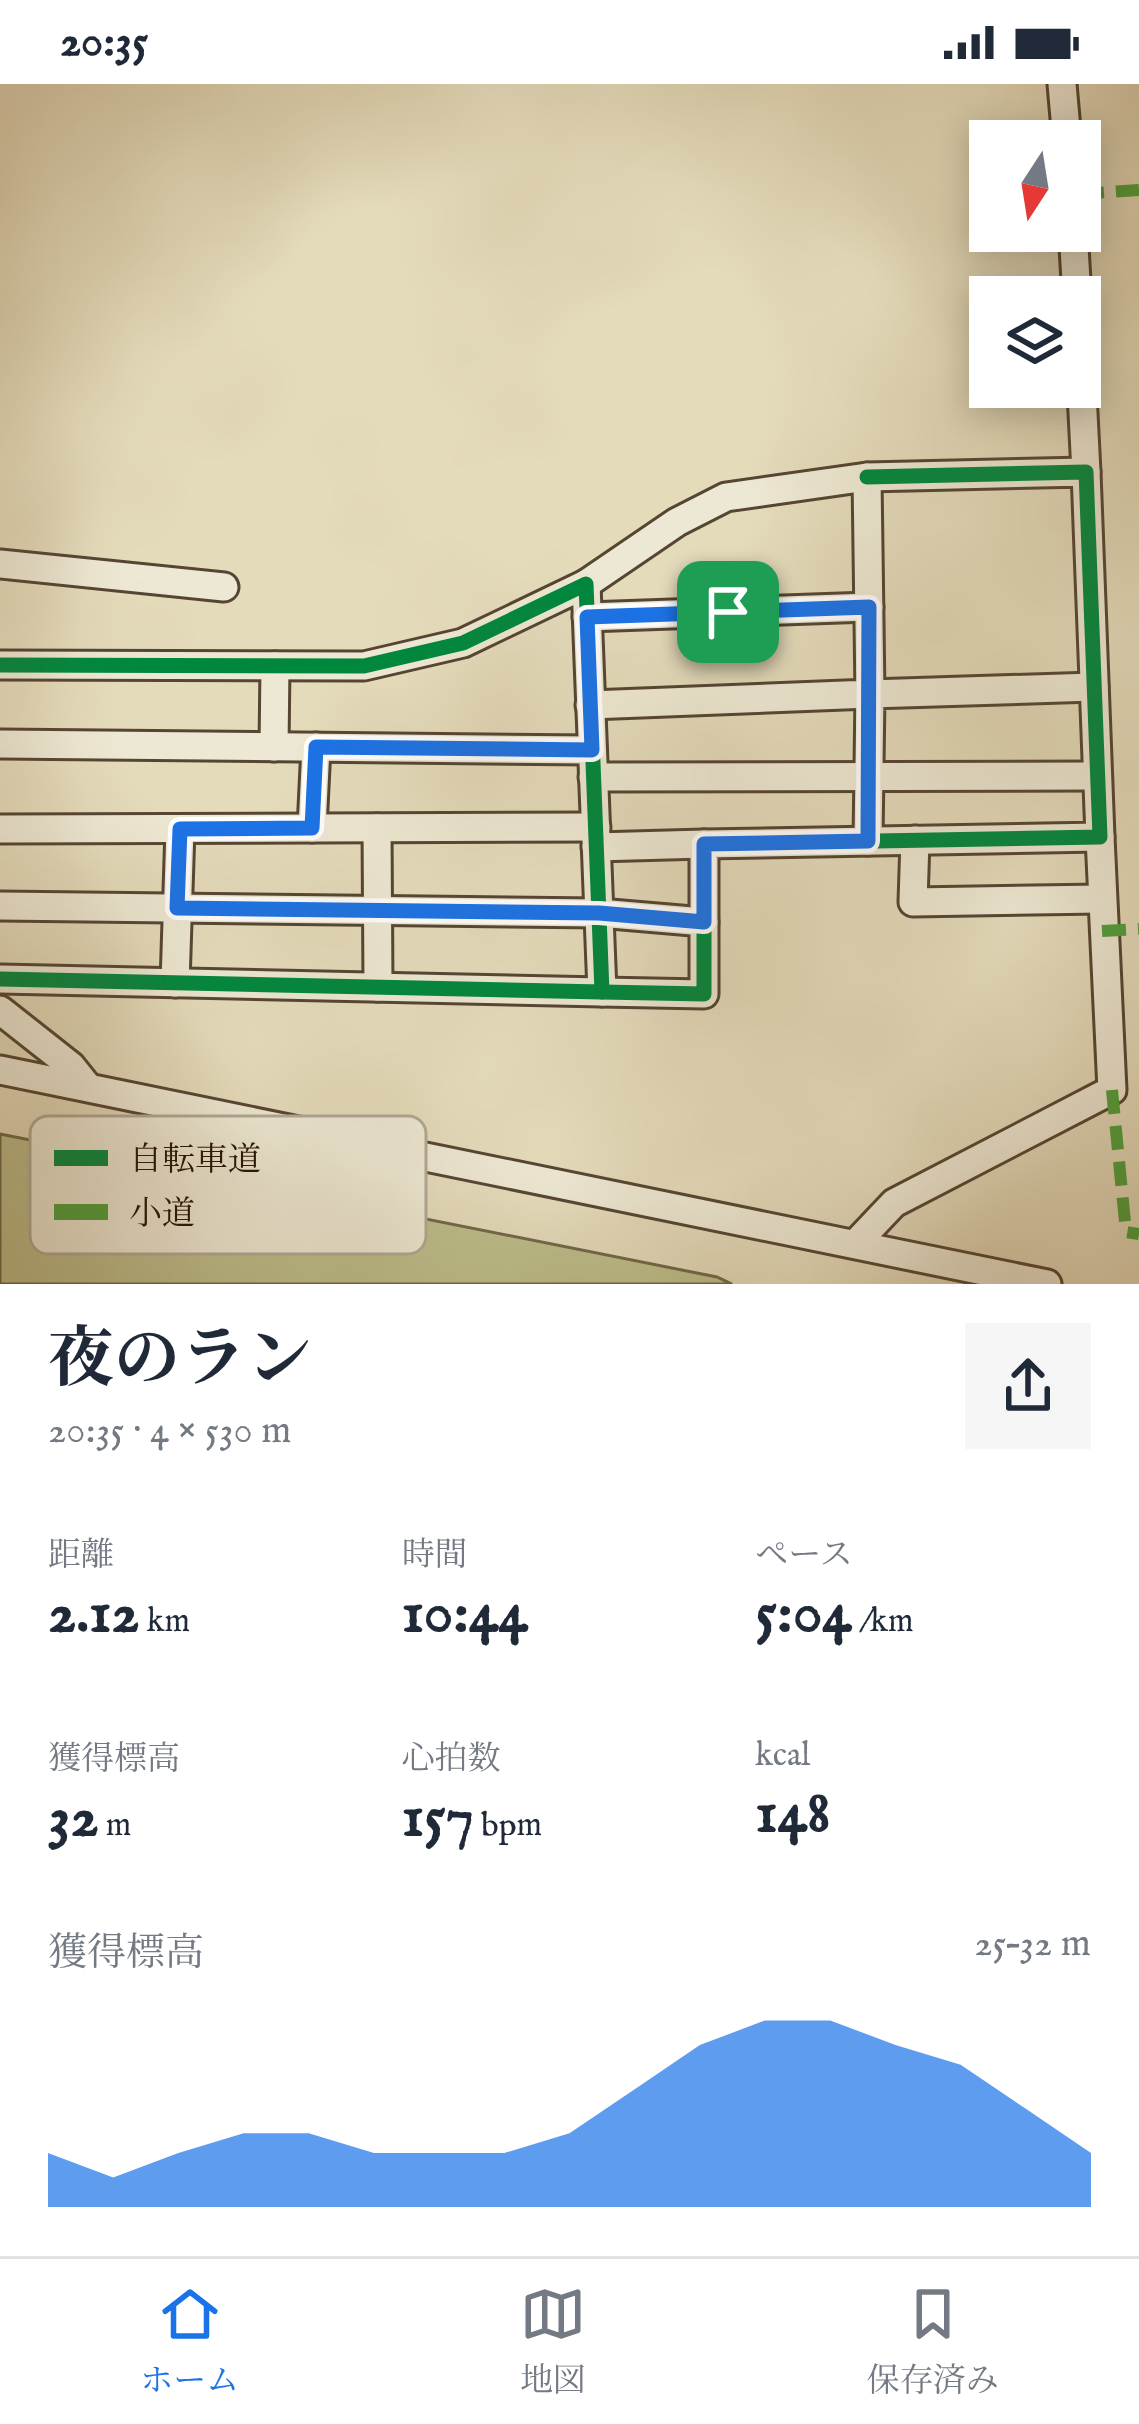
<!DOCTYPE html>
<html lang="ja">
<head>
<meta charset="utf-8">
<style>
	body { margin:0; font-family:"IM FELL English","Noto Serif JP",serif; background:#f6f6f7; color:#1f2937; height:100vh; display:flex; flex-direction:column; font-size:45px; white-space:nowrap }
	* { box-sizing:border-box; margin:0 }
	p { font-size:39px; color:#747a83 }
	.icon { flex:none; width:66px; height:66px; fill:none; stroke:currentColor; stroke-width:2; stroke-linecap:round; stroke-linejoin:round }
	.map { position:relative; height:1200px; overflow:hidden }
	.drawer { display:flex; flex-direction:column; background:#fff; flex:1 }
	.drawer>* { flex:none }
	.needle { width:78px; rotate:192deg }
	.controls { position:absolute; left:969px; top:36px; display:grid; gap:24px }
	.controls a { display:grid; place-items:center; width:132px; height:132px; border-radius:0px; background:#fff; box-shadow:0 6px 30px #0003; font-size:60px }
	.pin { position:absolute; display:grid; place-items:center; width:102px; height:102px; color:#fff; margin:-51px; border-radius:24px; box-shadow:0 6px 18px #0006 }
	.round { display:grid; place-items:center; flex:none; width:126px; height:126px; border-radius:0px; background:#f6f6f7 }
	.headline { display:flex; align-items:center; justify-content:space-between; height:204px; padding:0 48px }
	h1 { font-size:66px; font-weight:700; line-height:90px }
	.metrics { display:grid; grid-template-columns:repeat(3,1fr); gap:18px; height:204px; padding:12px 48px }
	.metrics div { display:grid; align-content:center }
	.metrics b { font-size:60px; font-weight:700 }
	.metrics small { font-size:33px; font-weight:400 }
	.metrics p { font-size:33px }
	.chart { height:336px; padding:24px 48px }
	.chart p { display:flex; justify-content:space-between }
	.chart svg { width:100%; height:216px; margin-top:12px; fill:#1a73e8; opacity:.7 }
	.status { display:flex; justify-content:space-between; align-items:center; height:84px; padding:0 60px; background:#fff; direction:ltr }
	.status svg { height:33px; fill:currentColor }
	.tab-bar { display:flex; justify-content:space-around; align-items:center; height:168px; border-top:3px solid #e0e1e3; background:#fff; font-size:33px; color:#747a83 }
	.tab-bar a { display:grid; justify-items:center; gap:6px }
	.tab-bar .active { color:#1a73e8 }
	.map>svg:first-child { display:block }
	.green { fill:#bcbd8b; stroke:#706848; stroke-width:3 }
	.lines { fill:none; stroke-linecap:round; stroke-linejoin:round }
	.minor-casing { stroke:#554532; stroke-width:33 }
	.minor { stroke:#ede8d3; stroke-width:27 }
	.quiet { stroke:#50a03d; stroke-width:12; stroke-dasharray:24 12; stroke-linecap:butt }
	.cycleway-casing { stroke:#ede8d3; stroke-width:22 }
	.cycleway { stroke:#00873e; stroke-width:15 }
	.route-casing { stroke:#fff; stroke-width:24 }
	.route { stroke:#1a73e8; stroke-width:15 }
	.key { fill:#ede8d3; stroke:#b1a895; stroke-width:3 }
	.key-label { font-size:33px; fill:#251304 }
</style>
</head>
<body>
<div class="status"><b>20:35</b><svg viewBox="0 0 49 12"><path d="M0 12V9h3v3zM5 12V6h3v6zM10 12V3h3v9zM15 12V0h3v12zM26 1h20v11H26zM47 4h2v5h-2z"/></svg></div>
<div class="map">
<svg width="1139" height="1200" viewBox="0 0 1139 1200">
	<rect width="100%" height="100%" fill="#e4dbbb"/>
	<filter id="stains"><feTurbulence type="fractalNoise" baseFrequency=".00167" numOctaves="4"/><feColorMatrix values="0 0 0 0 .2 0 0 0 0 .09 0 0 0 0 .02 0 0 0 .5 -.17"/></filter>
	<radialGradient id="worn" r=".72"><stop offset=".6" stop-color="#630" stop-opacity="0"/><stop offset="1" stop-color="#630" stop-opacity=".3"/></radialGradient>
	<path class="green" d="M0 1050 717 1193 732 1200H0Z"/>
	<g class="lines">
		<g class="minor-casing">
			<g id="minor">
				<path d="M1062 0 1067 57"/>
				<path d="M1073 147 1077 213"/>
				<path d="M1080 270 1086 388"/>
				<path d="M0 480 224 503"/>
				<path d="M586 500 677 438 726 413 867 393 870 610 590 621"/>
				<path d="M587 533 869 523"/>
				<path d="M0 581 364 582 463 559 586 500 602 908 0 895"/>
				<path d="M0 660 592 666"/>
				<path d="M274 663 275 582"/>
				<path d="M593 693 1097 692"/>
				<path d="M312 744 316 663"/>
				<path d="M377 744 378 903"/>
				<path d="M0 745 596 743"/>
				<path d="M915 756 913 818 1101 815"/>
				<path d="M868 757 870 610 1094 603"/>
				<path d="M596 763 704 760"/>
				<path d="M0 822 599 829 704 838"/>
				<path d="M175 899 180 745"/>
				<path d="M602 908 704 910V760L1100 753 1086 388 867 393"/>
				<path d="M0 926 71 982 87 1002"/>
				<path d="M0 986 1047 1200"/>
				<path d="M858 1157 894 1119 1112 1006 1100 753"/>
			</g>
		</g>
		<use href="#minor" class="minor"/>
		<g class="quiet">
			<path d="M1080 110 1139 106"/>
			<path d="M1102 847 1139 845"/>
			<path d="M1112 1006 1126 1148 1139 1150"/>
		</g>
		<g class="cycleway-casing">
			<g id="cycleway">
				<path d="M0 581 364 582 463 559 586 500 602 908 0 895"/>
				<path d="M602 908 704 910V760L1100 753 1086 388 867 393"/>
			</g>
		</g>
		<use href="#cycleway" class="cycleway"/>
	</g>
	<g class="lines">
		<g class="route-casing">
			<path id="route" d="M869 523 868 757 704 760V838L599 829 177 824 180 745 312 744 316 663 592 666 587 533Z"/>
		</g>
		<use href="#route" class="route"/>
	</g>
	<rect x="30" y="1032" width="396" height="138" rx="18" class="key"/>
	<rect x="54" y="1066" width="54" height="16" fill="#00873e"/>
	<rect x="54" y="1120" width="54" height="16" fill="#50a03d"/>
	<g class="key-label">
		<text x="129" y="1086">自転車道</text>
		<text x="129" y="1140">小道</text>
	</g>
	<rect width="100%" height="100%" filter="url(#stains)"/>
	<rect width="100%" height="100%" fill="url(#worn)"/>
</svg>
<div class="controls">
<a><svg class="needle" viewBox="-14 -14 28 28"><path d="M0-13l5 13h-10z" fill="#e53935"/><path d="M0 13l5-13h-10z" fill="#747a83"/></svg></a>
<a><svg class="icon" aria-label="layers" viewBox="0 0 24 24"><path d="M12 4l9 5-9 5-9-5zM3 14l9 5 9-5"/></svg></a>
</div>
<div class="pin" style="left:728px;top:528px;background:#1e9e55"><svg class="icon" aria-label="arrive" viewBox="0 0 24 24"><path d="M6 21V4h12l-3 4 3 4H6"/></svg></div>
</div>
<section class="drawer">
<div class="headline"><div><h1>夜のラン</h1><p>20:35 · 4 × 530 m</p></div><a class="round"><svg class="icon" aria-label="share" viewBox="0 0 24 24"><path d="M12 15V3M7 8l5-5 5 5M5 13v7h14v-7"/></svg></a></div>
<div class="metrics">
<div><p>距離</p><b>2.12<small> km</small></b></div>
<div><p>時間</p><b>10:44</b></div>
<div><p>ペース</p><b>5:04<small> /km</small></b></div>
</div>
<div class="metrics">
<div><p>獲得標高</p><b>32<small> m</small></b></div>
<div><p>心拍数</p><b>157<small> bpm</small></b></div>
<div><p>kcal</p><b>148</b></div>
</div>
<div class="chart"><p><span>獲得標高</span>25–32 m</p>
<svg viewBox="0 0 160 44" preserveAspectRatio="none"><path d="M0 44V33L10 38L20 33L30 29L40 29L50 33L60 33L70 33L80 29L90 20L100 11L110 6L120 6L130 11L140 15L150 24L160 33V44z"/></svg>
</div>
</section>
<nav class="tab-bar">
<a class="active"><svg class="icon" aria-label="home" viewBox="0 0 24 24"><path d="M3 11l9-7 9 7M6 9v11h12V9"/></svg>ホーム</a>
<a><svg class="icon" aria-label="map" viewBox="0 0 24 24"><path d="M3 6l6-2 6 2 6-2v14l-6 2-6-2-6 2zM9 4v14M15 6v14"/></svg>地図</a>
<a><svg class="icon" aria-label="saved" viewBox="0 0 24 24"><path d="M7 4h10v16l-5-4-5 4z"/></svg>保存済み</a>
</nav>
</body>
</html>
